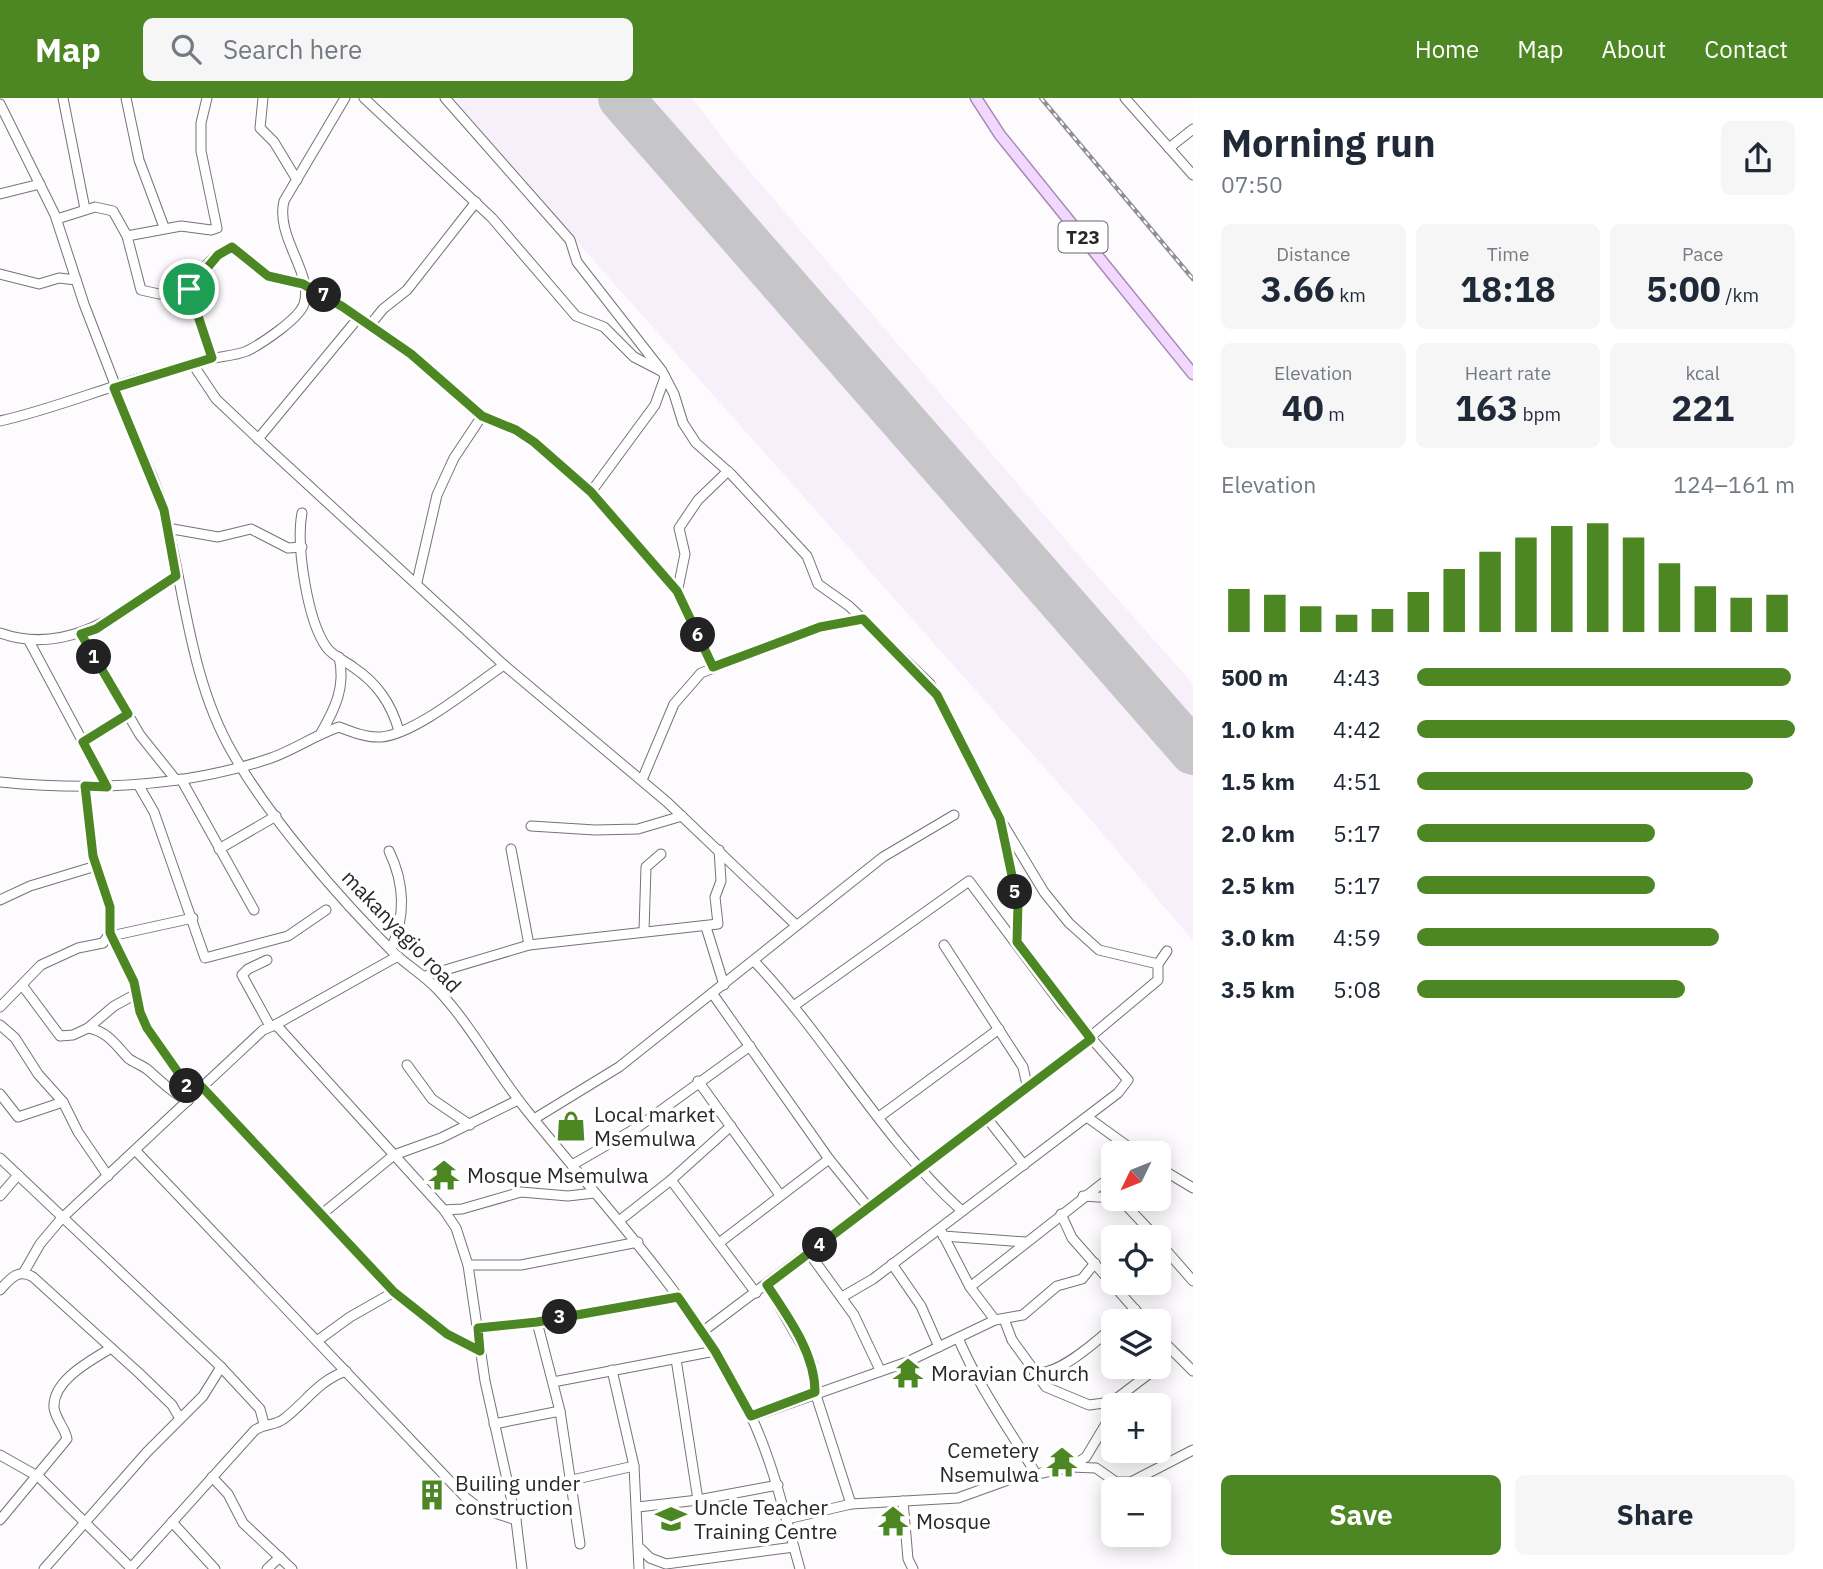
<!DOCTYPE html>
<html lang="en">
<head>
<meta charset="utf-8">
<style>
	body { margin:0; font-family:"IBM Plex Sans",sans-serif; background:#f6f6f7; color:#1f2937; height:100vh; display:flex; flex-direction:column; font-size:26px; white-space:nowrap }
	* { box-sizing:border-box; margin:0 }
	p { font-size:23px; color:#747a83 }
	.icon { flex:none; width:38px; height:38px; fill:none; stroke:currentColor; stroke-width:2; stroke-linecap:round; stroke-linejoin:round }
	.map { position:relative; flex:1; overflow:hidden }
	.details { display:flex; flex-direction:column; background:#fff; width:630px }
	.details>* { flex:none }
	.needle { width:46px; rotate:227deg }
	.tools { position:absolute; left:1101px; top:1043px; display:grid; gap:14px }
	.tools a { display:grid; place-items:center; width:70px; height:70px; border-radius:10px; background:#fff; box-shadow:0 4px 18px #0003; font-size:35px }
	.pin { position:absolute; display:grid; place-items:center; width:60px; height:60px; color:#fff; margin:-30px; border:4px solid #fff; border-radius:50%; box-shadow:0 2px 7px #0007 }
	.km { position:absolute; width:35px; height:35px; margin:-18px; border-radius:50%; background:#222; color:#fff; font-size:19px; line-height:35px; text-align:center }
	.round { display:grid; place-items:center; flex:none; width:74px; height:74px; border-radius:10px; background:#f6f6f7 }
	.head { display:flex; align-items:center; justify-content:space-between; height:119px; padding:0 28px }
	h1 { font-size:38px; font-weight:700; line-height:52px }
	.metrics { display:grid; grid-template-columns:repeat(3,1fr); gap:10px; height:119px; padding:7px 28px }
	.metrics div { display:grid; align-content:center; border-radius:10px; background:#f6f6f7; text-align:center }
	.metrics b { font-size:35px; font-weight:700 }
	.metrics small { font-size:19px; font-weight:400 }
	.metrics p { font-size:19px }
	.chart { height:196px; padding:14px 28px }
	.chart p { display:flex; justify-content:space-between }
	.chart svg { width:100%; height:126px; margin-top:7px; stroke:#4d8723; stroke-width:6 }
	.button { display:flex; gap:14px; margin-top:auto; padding:14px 28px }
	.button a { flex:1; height:80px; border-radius:10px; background:#4d8723; color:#fff; font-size:28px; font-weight:700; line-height:80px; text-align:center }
	.button a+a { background:#f6f6f7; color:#1f2937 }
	ul { padding:0 28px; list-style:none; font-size:23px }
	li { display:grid; grid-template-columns:112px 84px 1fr; align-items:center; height:52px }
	li i { height:18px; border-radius:9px; background:#4d8723 }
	header { display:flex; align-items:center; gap:42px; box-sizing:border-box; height:98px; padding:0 35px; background:#4d8723; color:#fff }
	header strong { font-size:33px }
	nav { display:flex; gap:38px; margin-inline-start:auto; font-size:24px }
	.search { width:490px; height:63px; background:#f6f6f7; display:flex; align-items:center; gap:18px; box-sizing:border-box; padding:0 24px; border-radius:10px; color:#747a83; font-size:26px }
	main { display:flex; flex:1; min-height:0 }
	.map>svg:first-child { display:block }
	.built { fill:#f7f0fb }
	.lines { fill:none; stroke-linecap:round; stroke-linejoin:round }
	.runway { stroke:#c6c5c8; stroke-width:46 }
	.minor-casing { stroke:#757376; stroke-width:11 }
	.major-casing { stroke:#a688b4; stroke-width:13 }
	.minor { stroke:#fff; stroke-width:9 }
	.major { stroke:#f2d7ff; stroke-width:10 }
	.rail-casing { stroke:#908f91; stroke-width:4.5 }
	.rail { stroke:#fff; stroke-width:2; stroke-dasharray:5; stroke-linecap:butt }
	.route-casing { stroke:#fff; stroke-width:14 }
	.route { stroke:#4d8723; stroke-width:9 }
	.labels { text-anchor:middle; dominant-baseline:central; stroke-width:7; stroke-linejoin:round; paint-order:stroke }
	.shield { fill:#fff; stroke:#696869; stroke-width:2 }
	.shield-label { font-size:19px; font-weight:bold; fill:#292829 }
	.street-label { font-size:21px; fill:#292829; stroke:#fff }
	.poi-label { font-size:21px; fill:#292829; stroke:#fff; text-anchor:start }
</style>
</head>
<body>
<header>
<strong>Map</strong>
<div class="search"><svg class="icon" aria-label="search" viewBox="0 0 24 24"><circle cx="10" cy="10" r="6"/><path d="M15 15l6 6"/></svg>Search here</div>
<nav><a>Home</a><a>Map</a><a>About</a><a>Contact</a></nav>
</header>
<main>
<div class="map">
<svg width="1193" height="1471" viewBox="0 0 1193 1471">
	<rect width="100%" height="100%" fill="#fdfbfe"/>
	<path class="built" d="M449 0H692L730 50 1084 463 1193 586V843L1091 722Z"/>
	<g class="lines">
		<path class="runway" d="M621 0 1193 654"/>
		<g class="minor-casing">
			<g id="minor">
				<path d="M63 0 85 111"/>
				<path d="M126 0 139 62 164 129"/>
				<path d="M263 0 260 30 274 44 297 82"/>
				<path d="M364 0 492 120 576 218 604 229 634 259 661 273"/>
				<path d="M445 0 570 142 577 164 662 273 674 296 683 325 696 345 731 376 807 458 818 486 849 508 930 586 1000 721 1044 794 1069 825 1099 852 1158 866"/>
				<path d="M1125 0 1193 77"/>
				<path d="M0 6 55 117 84 206 116 289"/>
				<path d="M1169 50 1193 31"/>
				<path d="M0 96 40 86"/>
				<path d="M57 121 95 109 113 113 127 138 141 192 159 196 190 191 212 260"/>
				<path d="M127 138 181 128 211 132 217 130 201 53V25L207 0"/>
				<path d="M0 176 39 186 59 180 76 182"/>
				<path d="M189 191C198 176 215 153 232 149L268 178 303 186 343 209 411 256 482 318 516 332 534 344 591 394 677 493 713 569"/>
				<path d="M370 227 383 211 407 192 476 104"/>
				<path d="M194 268 216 301 268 350 504 567 667 704 796 827"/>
				<path d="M114 290C127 332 153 370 164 413 185 494 190 581 232 654 270 721 340 801 394 855 408 868 424 877 437 891 472 928 496 975 528 1014 607 1112 696 1204 751 1318 774 1367 785 1419 800 1471"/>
				<path d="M0 323C54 311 105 289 159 275 177 271 197 263 215 260 226 258 237 257 247 253 261 246 299 221 304 206 314 176 275 139 284 103L345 0"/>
				<path d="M258 341 359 219"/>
				<path d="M591 394 655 307 665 279"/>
				<path d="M302 415C296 447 307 523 327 550 333 558 345 563 353 569 377 585 391 605 399 633"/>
				<path d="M167 430 218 439 251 431 288 450 302 449"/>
				<path d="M417 484 437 397 454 360 482 318"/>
				<path d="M677 495 685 456 679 430 698 402 728 373"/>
				<path d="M0 535C68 559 122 514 176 478"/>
				<path d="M81 536 140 637 176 682"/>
				<path d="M29 543 107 689"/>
				<path d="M321 635C335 611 346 588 339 559"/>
				<path d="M83 644 128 616"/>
				<path d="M181 681 254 812"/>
				<path d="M642 682 674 606 701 575 819 529 863 521"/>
				<path d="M0 684C91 693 183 690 271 660 294 652 315 637 339 629 352 634 367 640 381 639 416 636 474 587 504 567"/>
				<path d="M139 688 154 714 205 860 288 838 326 812"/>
				<path d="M1001 726 1018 806 1017 844"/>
				<path d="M531 728 595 732 638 731 682 718"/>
				<path d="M219 751 276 718"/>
				<path d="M511 751 529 847"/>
				<path d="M389 753C405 786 406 818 391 851"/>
				<path d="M0 802 30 788 96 768"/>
				<path d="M706 829 724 887"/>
				<path d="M644 833 646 769 661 756"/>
				<path d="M110 835 134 884 140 914 147 930 194 997"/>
				<path d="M111 838 193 820"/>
				<path d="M944 847 1023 969 1027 987"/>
				<path d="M267 862 248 871 242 877 270 928"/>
				<path d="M754 863C829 942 881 1040 962 1113"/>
				<path d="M425 878 529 847 718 826 715 799 721 783 719 752"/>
				<path d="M22 887 60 938 73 937 88 930C107 933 116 947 128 960 134 965 142 967 148 972 162 984 171 994 188 1003"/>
				<path d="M712 895 829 1061 868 1109"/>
				<path d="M795 907 969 783 1061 906 1128 982 1118 995 873 1181 842 1199"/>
				<path d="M0 909 41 867 78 850 103 845 110 835 109 809 93 758 85 688"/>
				<path d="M0 927 15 940 38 976 63 1004 78 1034 108 1078"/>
				<path d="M275 927 398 858"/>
				<path d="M88 930 114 908 136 896"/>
				<path d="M1090 939 1158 882V866L1167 853"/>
				<path d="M407 967 432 1001 470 1027"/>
				<path d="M698 983 780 1097"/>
				<path d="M202 989 394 1194 447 1236 480 1253"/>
				<path d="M0 996 18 1019 63 1004"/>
				<path d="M879 1019 999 931"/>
				<path d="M986 1019 1024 1067"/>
				<path d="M1087 1019 1137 1055"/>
				<path d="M534 1021 619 969 883 759 954 717"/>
				<path d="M136 1053 465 1399 479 1410 516 1422"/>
				<path d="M0 1060 221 1269 260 1311 264 1326"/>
				<path d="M572 1067 638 1029 750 948"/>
				<path d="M1158 1069 1193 1090"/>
				<path d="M671 1082 756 1195"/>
				<path d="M0 1098 18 1077"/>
				<path d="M1083 1098 1113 1100"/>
				<path d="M1120 1101 1156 1139"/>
				<path d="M444 1112 462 1111 521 1094 568 1098 594 1095"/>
				<path d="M322 1116 394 1057 441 1040 518 1002"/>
				<path d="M1061 1116 1072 1140 1145 1223"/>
				<path d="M619 1123 671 1082 731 1028"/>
				<path d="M940 1131 970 1189 995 1222"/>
				<path d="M943 1138 1026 1144"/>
				<path d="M1158 1143 1193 1183"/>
				<path d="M719 1145 829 1061"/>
				<path d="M809 1155 854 1217 880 1272"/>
				<path d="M892 1166 921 1208 939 1249"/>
				<path d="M468 1167H521L638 1144"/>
				<path d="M24 1174 40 1146 61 1121 263 932 275 927 279 930 444 1112 456 1130 468 1167 485 1283 516 1422 522 1471"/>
				<path d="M767 1187 812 1265 815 1294 851 1406"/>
				<path d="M970 1189 1113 1077"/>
				<path d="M0 1192C10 1181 18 1170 33 1179L140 1276 172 1307 179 1319"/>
				<path d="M1004 1221 1012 1242 1046 1289 1089 1307 1112 1304 1158 1269"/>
				<path d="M1120 1223 1135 1211"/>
				<path d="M537 1224 560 1313 580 1446"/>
				<path d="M478 1230 537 1224 678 1199"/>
				<path d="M702 1234 1091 941"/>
				<path d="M1158 1238 1193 1273"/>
				<path d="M958 1240C980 1291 1008 1329 1036 1376"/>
				<path d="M317 1243 350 1219 394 1194"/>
				<path d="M676 1261 698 1402"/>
				<path d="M612 1272 634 1368 639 1471"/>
				<path d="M1034 1274C1056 1280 1097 1243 1113 1229"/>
				<path d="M553 1284 715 1253"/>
				<path d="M751 1319 907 1264 995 1222 1023 1217 1057 1188 1082 1181 1095 1165"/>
				<path d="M494 1326 560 1313"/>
				<path d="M0 1357 39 1379 131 1470"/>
				<path d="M1071 1369 1096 1370 1116 1384H1131L1193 1352"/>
				<path d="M212 1379 228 1396 243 1425 292 1471"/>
				<path d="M572 1382 634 1368"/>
				<path d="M903 1403 908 1461 913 1471"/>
				<path d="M638 1409 698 1402 778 1387"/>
				<path d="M787 1421 851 1406 958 1400 1008 1382 1071 1369 1086 1359 1113 1314"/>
				<path d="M0 1422 67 1341C65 1330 56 1322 54 1310 52 1282 92 1262 111 1250"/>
				<path d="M172 1424 215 1471"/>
				<path d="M641 1451 650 1460 666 1466 794 1449"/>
				<path d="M44 1471 147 1354 203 1298 221 1269"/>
				<path d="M130 1471 255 1332C265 1325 276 1328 285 1320 307 1303 318 1283 346 1273"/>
				<path d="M267 1471 280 1459"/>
			</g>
		</g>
		<g class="major-casing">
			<path id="major" d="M976 0 1000 37 1193 276"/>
		</g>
		<use href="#minor" class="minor"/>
		<use href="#major" class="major"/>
		<g class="rail-casing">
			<path id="rail" d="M1041 0 1193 181"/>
		</g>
		<use href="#rail" class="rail"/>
	</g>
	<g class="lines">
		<g class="route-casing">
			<path id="route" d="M232 149 268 178 303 186 343 209 411 256 482 318 516 332 534 344 591 394 677 493 713 569 820 529 863 521 937 597 1000 721 1018 806 1017 844 1091 941 767 1187C788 1219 815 1255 815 1294L751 1318 715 1253 678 1199 537 1224 478 1230 480 1253 447 1236 394 1194 202 989 194 997 147 930 140 914 134 884 110 835V809L93 758 85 688 107 689 83 644 128 616 81 536 96 531 176 478 164 412 114 290 212 260 189 191 218 157Z"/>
		</g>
		<use href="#route" class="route"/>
	</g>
	<defs>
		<g id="shop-bare" transform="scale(2.415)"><path d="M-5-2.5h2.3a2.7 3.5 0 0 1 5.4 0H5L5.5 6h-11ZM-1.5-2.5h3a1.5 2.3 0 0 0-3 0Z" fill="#4d8723" stroke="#fff" stroke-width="2.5" paint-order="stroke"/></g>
		<g id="temple-bare" transform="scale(2.415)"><path d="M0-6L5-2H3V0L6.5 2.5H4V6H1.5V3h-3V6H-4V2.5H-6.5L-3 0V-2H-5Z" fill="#4d8723" stroke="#fff" stroke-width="2.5" paint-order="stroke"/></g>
		<g id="building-bare" transform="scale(2.415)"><path d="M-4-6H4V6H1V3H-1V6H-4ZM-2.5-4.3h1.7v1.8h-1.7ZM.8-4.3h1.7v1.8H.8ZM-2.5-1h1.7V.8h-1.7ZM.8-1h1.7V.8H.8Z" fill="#4d8723" stroke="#fff" stroke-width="2.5" paint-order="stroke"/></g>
		<g id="school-bare" transform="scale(2.415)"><path d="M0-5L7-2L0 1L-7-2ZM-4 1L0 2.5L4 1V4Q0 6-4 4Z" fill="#4d8723" stroke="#fff" stroke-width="2.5" paint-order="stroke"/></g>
	</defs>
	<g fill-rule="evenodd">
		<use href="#shop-bare" x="571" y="1028"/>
		<use href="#temple-bare" x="444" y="1077"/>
		<use href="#temple-bare" x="908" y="1275"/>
		<use href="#temple-bare" x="1062" y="1364"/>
		<use href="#building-bare" x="432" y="1397"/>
		<use href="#school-bare" x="671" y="1421"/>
		<use href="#temple-bare" x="893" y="1423"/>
	</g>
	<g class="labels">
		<rect class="shield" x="1058.5" y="123.5" width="49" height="31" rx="5"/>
		<g class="shield-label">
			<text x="1083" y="139">T23</text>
		</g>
		<g class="street-label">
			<text transform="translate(402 833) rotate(46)">makanyagio road</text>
		</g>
		<g class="poi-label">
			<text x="594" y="1016">Local market<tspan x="594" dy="24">Msemulwa</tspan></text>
			<text x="467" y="1077">Mosque Msemulwa</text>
			<text x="931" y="1275">Moravian Church</text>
			<text x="1039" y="1352" text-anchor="end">Cemetery<tspan x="1039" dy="24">Nsemulwa</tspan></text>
			<text x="455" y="1385">Builing under<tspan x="455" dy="24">construction</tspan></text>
			<text x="694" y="1409">Uncle Teacher<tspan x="694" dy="24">Training Centre</tspan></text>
			<text x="916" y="1423">Mosque</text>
		</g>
	</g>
</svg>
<div class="tools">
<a><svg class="needle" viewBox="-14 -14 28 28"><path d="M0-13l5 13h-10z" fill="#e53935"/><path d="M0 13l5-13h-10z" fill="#747a83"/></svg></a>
<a><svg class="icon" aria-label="locate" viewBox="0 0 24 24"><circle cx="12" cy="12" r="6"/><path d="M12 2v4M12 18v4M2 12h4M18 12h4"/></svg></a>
<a><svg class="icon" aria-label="layers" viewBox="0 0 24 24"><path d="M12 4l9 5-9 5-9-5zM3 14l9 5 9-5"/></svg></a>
<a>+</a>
<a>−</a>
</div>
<div class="pin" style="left:189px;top:191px;background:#1e9e55"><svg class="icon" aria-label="arrive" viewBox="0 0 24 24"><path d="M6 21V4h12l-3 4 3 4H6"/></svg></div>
<b class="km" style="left:94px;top:559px">1</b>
<b class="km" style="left:187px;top:988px">2</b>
<b class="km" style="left:560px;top:1219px">3</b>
<b class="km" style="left:820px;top:1147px">4</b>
<b class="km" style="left:1015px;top:794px">5</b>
<b class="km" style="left:698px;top:537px">6</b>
<b class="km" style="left:324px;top:197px">7</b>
</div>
<section class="details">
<div class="head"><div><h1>Morning run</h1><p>07:50</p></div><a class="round"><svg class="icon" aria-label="share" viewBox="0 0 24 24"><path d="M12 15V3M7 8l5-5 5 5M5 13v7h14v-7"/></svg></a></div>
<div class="metrics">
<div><p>Distance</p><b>3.66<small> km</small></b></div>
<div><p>Time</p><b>18:18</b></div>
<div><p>Pace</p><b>5:00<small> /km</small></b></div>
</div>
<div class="metrics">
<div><p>Elevation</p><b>40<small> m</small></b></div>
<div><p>Heart rate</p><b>163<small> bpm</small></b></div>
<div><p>kcal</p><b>221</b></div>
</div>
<div class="chart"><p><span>Elevation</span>124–161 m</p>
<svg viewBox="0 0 160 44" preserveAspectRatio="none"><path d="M5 44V29M15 44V31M25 44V35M35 44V38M45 44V36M55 44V30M65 44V22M75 44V16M85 44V11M95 44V7M105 44V6M115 44V11M125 44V20M135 44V28M145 44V32M155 44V31"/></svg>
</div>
<ul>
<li><b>500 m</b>4:43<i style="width:99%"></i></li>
<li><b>1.0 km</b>4:42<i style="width:100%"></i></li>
<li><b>1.5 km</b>4:51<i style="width:89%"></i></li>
<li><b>2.0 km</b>5:17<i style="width:63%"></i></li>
<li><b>2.5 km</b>5:17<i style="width:63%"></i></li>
<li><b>3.0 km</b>4:59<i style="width:80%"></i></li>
<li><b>3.5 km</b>5:08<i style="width:71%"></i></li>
</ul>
<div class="button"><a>Save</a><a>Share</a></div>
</section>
</main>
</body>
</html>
